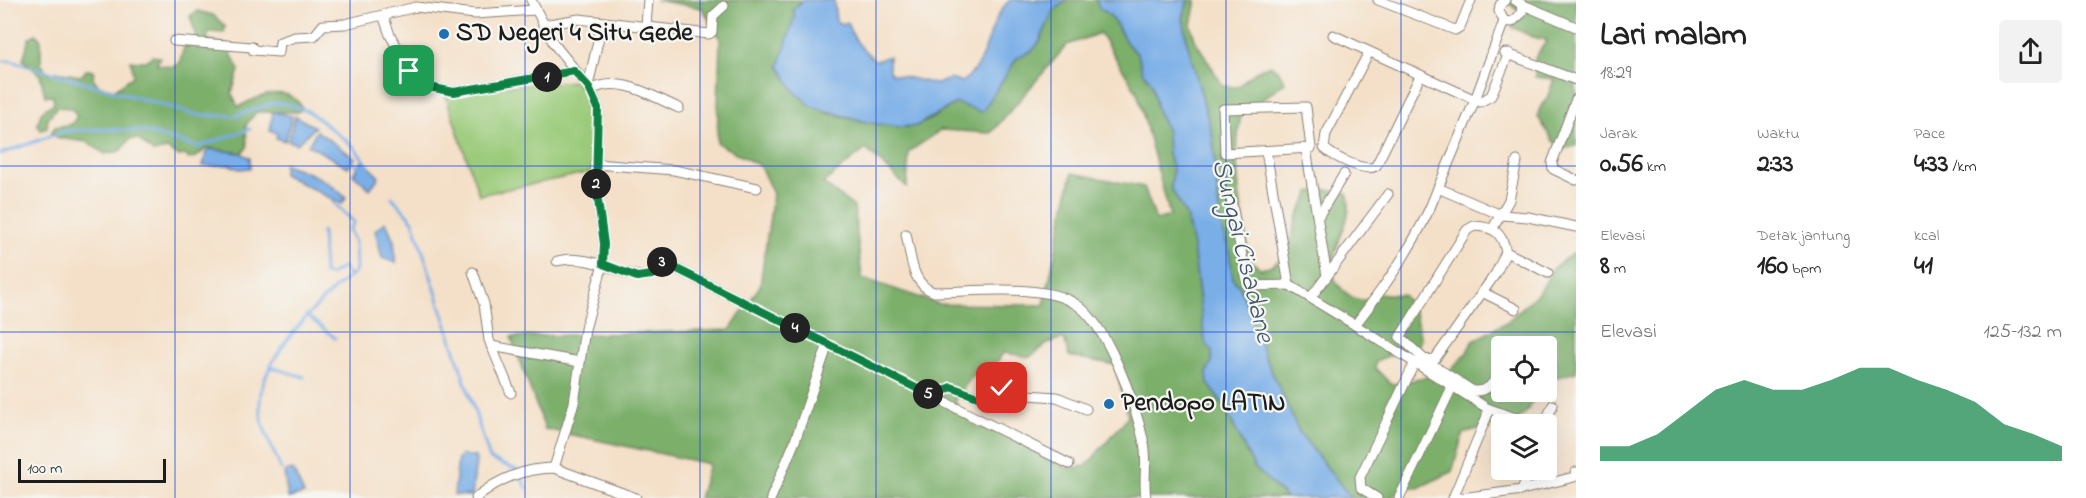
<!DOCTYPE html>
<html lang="id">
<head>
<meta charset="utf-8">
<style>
	body { margin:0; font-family:"Indie Flower",sans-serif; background:#f2f2f2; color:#222; height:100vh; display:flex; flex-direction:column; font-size:22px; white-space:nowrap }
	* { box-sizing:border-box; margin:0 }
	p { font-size:20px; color:#767676 }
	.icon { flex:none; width:33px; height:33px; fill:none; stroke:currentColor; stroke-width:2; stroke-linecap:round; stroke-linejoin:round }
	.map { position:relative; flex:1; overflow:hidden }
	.details { display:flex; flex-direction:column; background:#fff; width:510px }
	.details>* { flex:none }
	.controls { position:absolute; left:1491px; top:336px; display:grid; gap:12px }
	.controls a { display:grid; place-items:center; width:66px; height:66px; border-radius:6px; background:#fff; box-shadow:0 6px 24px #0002; font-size:30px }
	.scale { position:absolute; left:18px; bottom:15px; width:148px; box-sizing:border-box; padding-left:6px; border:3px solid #1c1c1c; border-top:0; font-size:16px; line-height:21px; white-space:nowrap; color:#1c1c1c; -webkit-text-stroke:4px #f6f6f2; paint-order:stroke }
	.pin { position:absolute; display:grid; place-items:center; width:51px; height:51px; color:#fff; margin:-26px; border-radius:12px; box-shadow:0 3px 9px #0006 }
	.km { position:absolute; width:30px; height:30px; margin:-15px; border-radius:50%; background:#222; color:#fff; font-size:16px; line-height:30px; text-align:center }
	.round { display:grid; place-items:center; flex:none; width:63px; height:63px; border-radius:6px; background:#f2f2f2 }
	.head { display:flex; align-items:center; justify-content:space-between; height:102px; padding:0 24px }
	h1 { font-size:33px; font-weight:700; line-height:45px }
	.figures { display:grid; grid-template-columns:repeat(3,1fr); gap:9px; height:102px; padding:6px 24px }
	.figures div { display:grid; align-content:center }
	.figures b { font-size:26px; font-weight:700 }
	.figures small { font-size:16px; font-weight:400 }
	.figures p { font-size:16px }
	.chart { height:168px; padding:12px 24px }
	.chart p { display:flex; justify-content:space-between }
	.chart svg { width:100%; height:108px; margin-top:6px; fill:#0b8043; opacity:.7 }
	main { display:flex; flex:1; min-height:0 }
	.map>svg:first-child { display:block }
	.green { fill:#9bcb7a; stroke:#5c744b; stroke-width:1.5 }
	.forest { fill:#7caf6a; stroke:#4c6643; stroke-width:1.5; fill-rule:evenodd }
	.water { fill:#79aee7; stroke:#4a6582; stroke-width:1.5 }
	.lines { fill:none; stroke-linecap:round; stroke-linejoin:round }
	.stream { stroke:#79aee7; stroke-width:3 }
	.minor-casing { stroke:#887e72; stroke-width:11 }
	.minor { stroke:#fff; stroke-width:9 }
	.route-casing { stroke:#fff; stroke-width:12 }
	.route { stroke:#0b8043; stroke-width:8 }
	.grid { fill:none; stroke:#1d4ed8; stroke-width:1.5; stroke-opacity:0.55 }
	.poi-dot { fill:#1f6fb2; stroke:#f6f6f2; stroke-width:2 }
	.labels { text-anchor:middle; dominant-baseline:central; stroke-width:4.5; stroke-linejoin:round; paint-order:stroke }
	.poi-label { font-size:26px; font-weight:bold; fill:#1c1c1c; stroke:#f6f6f2; text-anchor:start }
	.water-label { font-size:27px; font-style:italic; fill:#41566d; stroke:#f6f6f2 }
</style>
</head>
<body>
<main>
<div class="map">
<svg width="1576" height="498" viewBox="0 0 1576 498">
	<rect width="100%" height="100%" fill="#f6f6f2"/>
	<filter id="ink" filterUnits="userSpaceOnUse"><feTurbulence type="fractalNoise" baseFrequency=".0167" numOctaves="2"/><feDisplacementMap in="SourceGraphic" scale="12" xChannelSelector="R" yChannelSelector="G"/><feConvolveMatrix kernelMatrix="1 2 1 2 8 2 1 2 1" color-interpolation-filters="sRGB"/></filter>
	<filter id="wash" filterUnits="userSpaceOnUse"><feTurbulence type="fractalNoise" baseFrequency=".008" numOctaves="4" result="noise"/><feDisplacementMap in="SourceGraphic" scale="24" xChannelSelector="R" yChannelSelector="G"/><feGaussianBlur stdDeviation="1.35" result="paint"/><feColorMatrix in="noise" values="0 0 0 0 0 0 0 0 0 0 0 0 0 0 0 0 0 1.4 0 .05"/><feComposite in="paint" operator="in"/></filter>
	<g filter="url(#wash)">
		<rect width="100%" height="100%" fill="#f4e0c8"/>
		<path class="green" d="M575 81 595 108 592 172 479 195 444 91Z"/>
		<g class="forest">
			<path d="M655 0H800L801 2 793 10 823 112C842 117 900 131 916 126 929 123 943 110 956 103L982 111 1017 58 1033 50 1040 41 1053 11 1067 0H1096L1100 9C1119 17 1119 41 1138 54L1141 67 1152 83 1157 110 1167 131 1168 154 1173 170 1171 188 1186 215 1193 246 1204 335 1212 351V362L1207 372 1208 383 1223 404 1254 467 1287 498H699L709 464 545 429 511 337 730 330 760 286 773 194 760 166 717 143 720 38 702 8ZM1100 33 1137 92 1170 216 1156 220 1144 187 1072 173 1044 305 939 304 862 278 854 207 823 183 866 149 907 187 909 152 941 130 991 133 1067 45ZM1064 338 1069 356 1115 365 1128 417 1086 466 1067 468 1040 455 1004 425C975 435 970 423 955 401L972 376 994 367 1003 353 1030 357 1049 343Z"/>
			<path d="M1188 0H1196L1191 25 1195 40 1223 86 1237 87 1258 70 1270 65 1278 70 1285 82 1255 105 1243 110C1229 155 1243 215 1250 260L1261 269C1292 260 1288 243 1297 218 1301 209 1306 200 1310 192L1325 189 1347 193C1359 224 1314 262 1342 289 1347 294 1354 300 1362 300 1366 300 1371 296 1375 295 1384 293 1393 294 1403 295 1420 313 1414 318 1421 339L1416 352C1399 357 1393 352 1376 361L1375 368 1391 384C1410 383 1426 374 1446 375L1466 354 1472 342 1508 321 1541 290 1553 268 1574 252 1576 254V372L1547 380 1546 346H1502V392H1538C1533 399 1529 411 1522 416 1504 430 1483 424 1463 434L1452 472 1418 488 1406 487 1391 498H1351L1299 432 1265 357 1241 289 1233 279 1228 247 1220 224 1213 138 1187 42 1183 18Z"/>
			<path d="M1508 0H1576V146L1563 149 1553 141 1538 117 1539 110 1547 98 1554 79 1535 77V58L1547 40 1533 37 1512 27 1518 11 1507 2Z"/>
			<path d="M197 11 213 15 225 26 224 33 209 32 207 39 227 45 239 70 232 93 238 107C258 96 289 82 303 109L297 112H256L246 125 247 148 241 153 207 148 196 157 189 159 185 155 179 156 167 149 153 152 138 139H130L120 151 105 154 87 142 57 138 51 133 55 127 72 124 77 116 71 108 57 107 48 118 47 127 41 130 37 125 42 111 54 103 53 96H45L40 75 23 60 29 38 36 34 41 40V64L49 74 56 72 81 76 86 70H94L93 78 98 85 114 90 133 76 131 61H146L152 56 160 57 157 64 172 67 179 64 185 44 192 41 196 35 190 16Z"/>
		</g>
		<g class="water">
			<path d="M803 0H834L836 21 843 25 847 22C852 38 862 50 876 61L889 56V71L892 74 936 84 950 79 961 82C990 65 986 21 1010 0H1067L1053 11 1040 41 1033 50 1017 58 982 112 956 103 916 126 901 127 870 123 813 107 795 92 779 66 795 16 793 10Z"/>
			<path d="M1096 0H1188L1183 18 1187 42 1213 138 1220 224 1228 247 1233 279 1241 289 1265 357 1299 432 1351 498H1287L1254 467 1223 404 1208 383 1207 372 1212 362V351L1205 342 1193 246 1186 215 1171 188 1173 170 1168 154 1167 131 1157 110 1152 83 1142 71 1138 54C1119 41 1119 16 1100 9Z"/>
			<path d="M273 112 292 116 285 141 276 138 277 133 270 131Z"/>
			<path d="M295 116 315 127 297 144 288 141Z"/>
			<path d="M317 131 355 158 348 167 308 145Z"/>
			<path d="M210 149 241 153 250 158V168L239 169 230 165 203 166 206 152Z"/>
			<path d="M363 160 379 177 370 189 353 174Z"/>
			<path d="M284 164C308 172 328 179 346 198L342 204 283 174Z"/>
			<path d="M386 222 394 241 396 263 382 258 375 230Z"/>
			<path d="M462 455 475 457 476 460 472 496 454 495 458 459Z"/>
			<path d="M293 470 304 494 288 498 284 472Z"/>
		</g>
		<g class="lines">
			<g class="stream">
				<path d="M0 61H11L197 115 235 116 273 103 289 104 308 111 352 145 369 166"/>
				<path d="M0 154 65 131 104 129 143 131 198 147 250 129"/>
				<path d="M349 160 361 168"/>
				<path d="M392 197 413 221 490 459 517 470 527 488"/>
				<path d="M322 231 324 274 330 275 344 267 349 276"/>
				<path d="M306 315 335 338"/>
				<path d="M270 367 304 377"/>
				<path d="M281 469C273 449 260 426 260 404 259 359 322 297 355 272L356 268 355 242 349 230 354 222 333 202"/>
			</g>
		</g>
	</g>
	<g filter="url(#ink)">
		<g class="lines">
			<g class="minor-casing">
				<g id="minor">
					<path d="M531 0 554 44 588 86 598 108 596 187 604 245 603 264 585 329 574 403 554 468"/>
					<path d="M1378 0 1455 30 1460 27 1471 0"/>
					<path d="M1505 0 1500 5 1499 11 1504 21 1512 22 1522 13 1521 4 1515 0"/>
					<path d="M1521 4 1576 27"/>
					<path d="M383 15 390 35 419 85 454 92 574 71"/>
					<path d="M1504 21 1475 100 1438 188 1501 215 1528 217 1576 227"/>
					<path d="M543 25 579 19 709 34 712 32 713 16 724 6"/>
					<path d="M646 25 648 0"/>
					<path d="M1333 35 1480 102 1491 96 1509 53"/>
					<path d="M174 41 252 47 253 50 279 52 280 42 295 37 314 36 323 25 345 24 416 7 475 14 535 10"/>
					<path d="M1369 52 1326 134 1324 148C1334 157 1365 173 1376 166L1420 76"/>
					<path d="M1505 53 1576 80"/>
					<path d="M588 86 602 23"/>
					<path d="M591 90C621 74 652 97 679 108"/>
					<path d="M1576 99 1552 163 1553 169 1576 180"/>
					<path d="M1306 107 1311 148 1225 153 1223 109Z"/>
					<path d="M1306 149 1327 276 1311 297"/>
					<path d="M1266 151 1289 285 1355 325"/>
					<path d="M595 164 674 170 757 188"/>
					<path d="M1438 188C1419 239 1388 282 1355 325L1487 408V416L1453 498"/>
					<path d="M1231 200 1248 286 1289 285"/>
					<path d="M1318 217 1344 174"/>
					<path d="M1474 226C1494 227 1502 232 1506 252L1496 273 1435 359 1425 360 1400 337 1467 230Z"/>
					<path d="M1493 228 1509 200 1517 161"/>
					<path d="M906 234C911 255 911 285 934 292 974 292 1040 283 1074 303 1107 321 1136 407 1144 443 1148 461 1143 480 1146 498"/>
					<path d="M1506 252 1548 273"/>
					<path d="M557 261C594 252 630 282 650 275 656 273 658 265 663 262L1069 464"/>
					<path d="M473 272 484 304 489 340 511 393"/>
					<path d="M1327 276 1388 194"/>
					<path d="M1482 292 1516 309"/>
					<path d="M491 346 580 362"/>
					<path d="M1425 360 1473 391C1490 392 1493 382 1502 369"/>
					<path d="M934 397 951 387 991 402 1004 386 1027 395 1057 397 1086 409"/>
					<path d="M1487 408 1533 424"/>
					<path d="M1544 424 1553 405"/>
					<path d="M1522 490 1529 470"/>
					<path d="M476 498C497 479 526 468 554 468L636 498"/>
					<path d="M771 498 795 441 828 344"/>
					<path d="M1377 498 1361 488 1360 477 1415 362"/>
					<path d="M1399 498 1453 385"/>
					<path d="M1461 498 1522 490 1574 477 1576 472"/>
				</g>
			</g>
			<use href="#minor" class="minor"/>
		</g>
	</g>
	<g class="lines" filter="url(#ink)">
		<g class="route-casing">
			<path id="route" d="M409 71 419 85 454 92 574 71 588 86 598 108 596 186 604 244 603 264 637 277 652 275 663 262 934 397 951 387 991 402 1002 388"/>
		</g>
		<use href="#route" class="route"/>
	</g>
	<path class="grid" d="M175 0V498M350 0V498M525 0V498M700 0V498M876 0V498M1051 0V498M1226 0V498M1401 0V498M0 166H1576M0 332H1576"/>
	<g class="poi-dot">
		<circle cx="444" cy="34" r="6"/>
		<circle cx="1109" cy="404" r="6"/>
	</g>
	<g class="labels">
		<g class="poi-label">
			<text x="456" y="34">SD Negeri 4 Situ Gede</text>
			<text x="1121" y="404">Pendopo LATIN</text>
		</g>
		<g class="water-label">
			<text transform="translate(1242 251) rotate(76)">Sungai Cisadane</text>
		</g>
	</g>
</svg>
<div class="controls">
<a><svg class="icon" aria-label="locate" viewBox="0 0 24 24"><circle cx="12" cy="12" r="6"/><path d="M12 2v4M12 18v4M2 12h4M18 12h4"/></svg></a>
<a><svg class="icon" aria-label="layers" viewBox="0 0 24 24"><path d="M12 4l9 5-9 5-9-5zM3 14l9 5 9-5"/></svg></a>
</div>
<div class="scale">100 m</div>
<div class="pin" style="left:409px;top:71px;background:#1e9e55"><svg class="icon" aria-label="arrive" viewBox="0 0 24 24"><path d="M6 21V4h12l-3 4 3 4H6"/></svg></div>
<div class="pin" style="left:1002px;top:388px;background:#d93025"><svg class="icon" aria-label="check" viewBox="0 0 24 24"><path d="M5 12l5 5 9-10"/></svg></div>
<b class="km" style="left:547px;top:77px">1</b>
<b class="km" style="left:596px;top:184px">2</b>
<b class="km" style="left:662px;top:262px">3</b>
<b class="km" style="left:795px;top:328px">4</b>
<b class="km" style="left:928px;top:394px">5</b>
</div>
<section class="details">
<div class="head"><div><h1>Lari malam</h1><p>18:29</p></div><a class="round"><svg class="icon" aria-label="share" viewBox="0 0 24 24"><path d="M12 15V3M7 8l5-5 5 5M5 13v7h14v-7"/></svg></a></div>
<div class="figures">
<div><p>Jarak</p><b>0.56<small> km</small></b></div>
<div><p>Waktu</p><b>2:33</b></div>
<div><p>Pace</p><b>4:33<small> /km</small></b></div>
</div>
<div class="figures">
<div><p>Elevasi</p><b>8<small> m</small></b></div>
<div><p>Detak jantung</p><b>160<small> bpm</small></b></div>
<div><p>kcal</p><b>41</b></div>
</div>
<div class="chart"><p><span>Elevasi</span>125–132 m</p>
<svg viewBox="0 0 160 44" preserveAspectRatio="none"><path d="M0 44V38L10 38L20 33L30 24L40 15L50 11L60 15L70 15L80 11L90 6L100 6L110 11L120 15L130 20L140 29L150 33L160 38V44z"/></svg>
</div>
</section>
</main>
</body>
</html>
